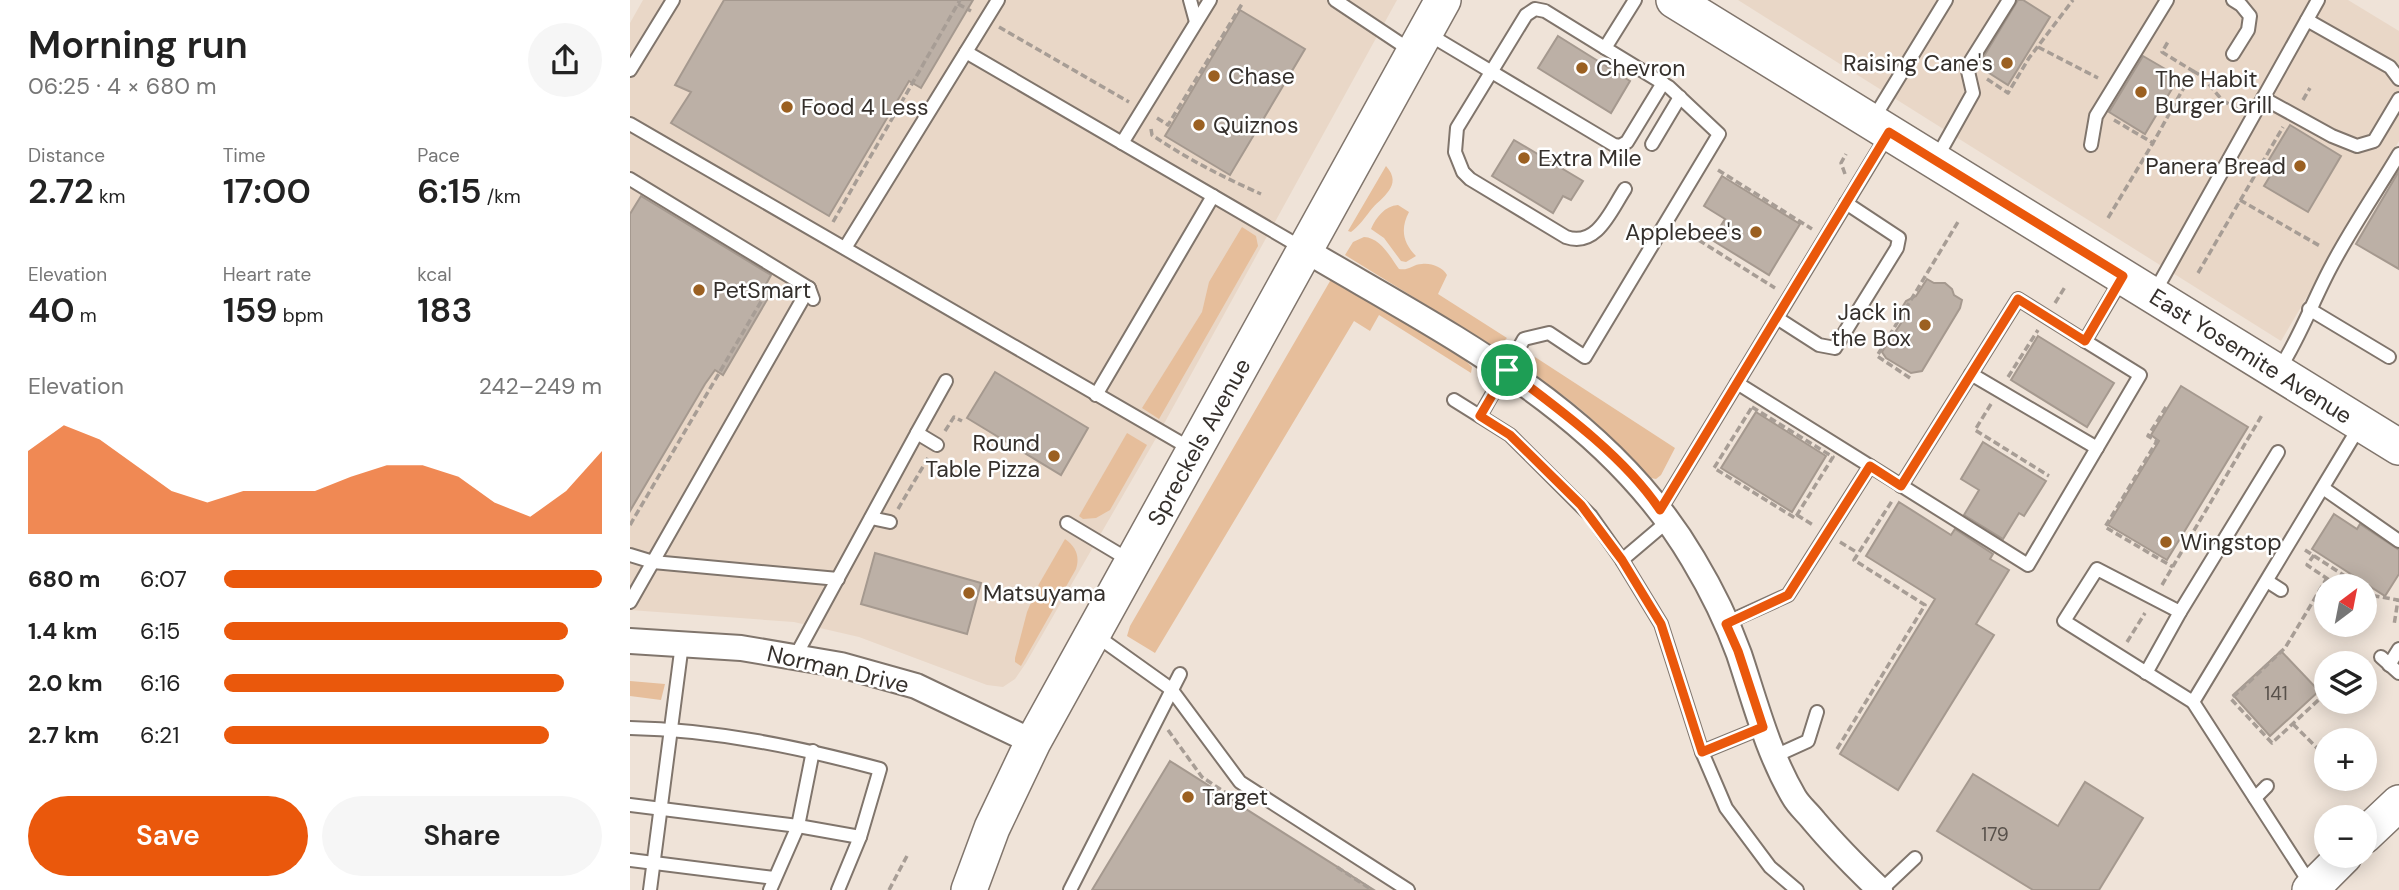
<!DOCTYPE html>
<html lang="en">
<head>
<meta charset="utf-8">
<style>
	body { margin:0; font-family:"DM Sans",sans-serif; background:#f6f6f6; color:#222; height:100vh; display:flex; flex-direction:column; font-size:26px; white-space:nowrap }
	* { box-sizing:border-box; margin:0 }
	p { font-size:23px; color:#767676 }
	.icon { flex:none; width:38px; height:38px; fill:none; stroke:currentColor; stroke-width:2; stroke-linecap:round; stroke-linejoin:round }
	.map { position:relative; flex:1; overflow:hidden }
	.panel { display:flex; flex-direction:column; background:#fff; width:630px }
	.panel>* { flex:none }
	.needle { width:46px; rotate:32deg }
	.buttons { position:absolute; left:1684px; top:574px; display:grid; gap:14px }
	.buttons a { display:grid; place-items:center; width:63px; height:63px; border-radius:50%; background:#fff; box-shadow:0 4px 18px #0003; font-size:35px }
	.pin { position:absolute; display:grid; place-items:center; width:60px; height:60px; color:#fff; margin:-30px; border:4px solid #fff; border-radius:50%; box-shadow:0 2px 7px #0007 }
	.round { display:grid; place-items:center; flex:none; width:74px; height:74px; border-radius:37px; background:#f6f6f6 }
	.head { display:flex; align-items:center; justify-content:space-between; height:119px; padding:0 28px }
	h1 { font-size:38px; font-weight:600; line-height:52px }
	.metrics { display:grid; grid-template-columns:repeat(3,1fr); gap:10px; height:119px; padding:7px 28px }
	.metrics div { display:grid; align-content:center }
	.metrics b { font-size:35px; font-weight:600 }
	.metrics small { font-size:19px; font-weight:400 }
	.metrics p { font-size:19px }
	.chart { height:196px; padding:14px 28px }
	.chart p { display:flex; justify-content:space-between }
	.chart svg { width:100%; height:126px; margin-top:7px; fill:#ea580c; opacity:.7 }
	.action { display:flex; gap:14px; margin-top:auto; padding:14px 28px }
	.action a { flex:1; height:80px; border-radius:42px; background:#ea580c; color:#fff; font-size:28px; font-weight:600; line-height:80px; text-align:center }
	.action a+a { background:#f6f6f6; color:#222 }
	ul { padding:0 28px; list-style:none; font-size:23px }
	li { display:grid; grid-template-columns:112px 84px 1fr; align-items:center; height:52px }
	li i { height:18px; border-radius:9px; background:#ea580c }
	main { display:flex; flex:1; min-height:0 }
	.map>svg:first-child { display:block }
	.built { fill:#e9d7c7 }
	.green { fill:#e6be9b }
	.building { fill:#bcb0a6; stroke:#a5998f; stroke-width:2 }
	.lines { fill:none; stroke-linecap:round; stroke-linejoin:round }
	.lane-casing { stroke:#80756c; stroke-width:16 }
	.street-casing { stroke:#80756c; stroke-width:28 }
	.secondary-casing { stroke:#80756c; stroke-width:38 }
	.path { stroke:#a79d95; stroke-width:3.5; stroke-dasharray:7 3.5; stroke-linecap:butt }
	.lane { stroke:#fff; stroke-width:12 }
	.street { stroke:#fff; stroke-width:24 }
	.secondary { stroke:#fff; stroke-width:35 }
	.route-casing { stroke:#fff; stroke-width:14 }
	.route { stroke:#ea580c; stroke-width:9 }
	.poi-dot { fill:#9b6021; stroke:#fff; stroke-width:2.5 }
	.labels { text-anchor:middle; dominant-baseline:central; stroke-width:5; stroke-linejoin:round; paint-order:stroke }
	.number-label { font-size:19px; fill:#57504a }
	.poi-label { font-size:23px; fill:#35302c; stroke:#fff; text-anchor:start }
	.street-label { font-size:23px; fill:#35302c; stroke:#fff }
</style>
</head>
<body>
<main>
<section class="panel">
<div class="head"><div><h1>Morning run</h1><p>06:25 · 4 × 680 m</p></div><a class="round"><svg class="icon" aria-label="share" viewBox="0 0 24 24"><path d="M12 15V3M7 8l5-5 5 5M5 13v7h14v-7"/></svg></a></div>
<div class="metrics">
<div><p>Distance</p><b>2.72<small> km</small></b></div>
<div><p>Time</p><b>17:00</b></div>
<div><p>Pace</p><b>6:15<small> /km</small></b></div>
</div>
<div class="metrics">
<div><p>Elevation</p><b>40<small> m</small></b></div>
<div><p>Heart rate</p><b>159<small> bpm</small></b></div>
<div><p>kcal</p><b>183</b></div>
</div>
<div class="chart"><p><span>Elevation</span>242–249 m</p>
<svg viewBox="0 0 160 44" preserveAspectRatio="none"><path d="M0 44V15L10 6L20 11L30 20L40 29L50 33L60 29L70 29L80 29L90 24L100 20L110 20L120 24L130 33L140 38L150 29L160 15V44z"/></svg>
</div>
<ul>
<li><b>680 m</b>6:07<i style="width:100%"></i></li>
<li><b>1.4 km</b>6:15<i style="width:91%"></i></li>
<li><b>2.0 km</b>6:16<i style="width:90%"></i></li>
<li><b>2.7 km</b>6:21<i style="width:86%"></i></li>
</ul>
<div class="action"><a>Save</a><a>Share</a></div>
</section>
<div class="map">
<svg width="1769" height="890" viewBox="0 0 1769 890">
	<rect width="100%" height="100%" fill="#efe3d8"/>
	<g class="built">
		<path d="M13 0H767L525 440 396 663 385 679 373 687 357 685 229 637 164 622 0 610V23Z"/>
		<path d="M1108 0H1718L1769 31V141L1651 341Z"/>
	</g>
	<g class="green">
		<path d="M756 166C774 186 751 197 740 211 734 219 729 226 721 232L718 231Z"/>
		<path d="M768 205 779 212C770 229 773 243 786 256L776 262 771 261 754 238 741 229C746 217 755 206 768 205Z"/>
		<path d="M612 227 626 236 628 246 529 419 512 408 572 312 579 282Z"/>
		<path d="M734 237C751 238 760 257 769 269 779 271 783 264 792 264 802 263 812 267 817 275L808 294 877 338 871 344 863 346 715 255 723 242Z"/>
		<path d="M703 276 836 361 842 367 841 373 749 315 740 331 724 321 525 653 497 636 500 626Z"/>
		<path d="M905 357 1045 448 1031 475 1026 479 1016 477C991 448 965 419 934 396 923 388 901 377 901 363Z"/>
		<path d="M497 433 517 445 480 510 466 518 453 519 449 516Z"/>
		<path d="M435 539C446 547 450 556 446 569L391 666 385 662V658L397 612 409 584Z"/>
		<path d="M0 681 35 684 31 700 0 696Z"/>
	</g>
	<g class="building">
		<path d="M94 0H343L291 88 279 81 199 216 41 123 61 92 45 85Z"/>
		<path d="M1393 0 1420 17 1378 85 1348 66 1388 0Z"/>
		<path d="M610 10 675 49 600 175 535 136Z"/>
		<path d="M928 36 1000 81 981 113 908 68Z"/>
		<path d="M1513 56 1549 77 1515 134 1479 112Z"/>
		<path d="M1660 125 1711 156 1678 212 1634 186 1645 168 1637 163Z"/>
		<path d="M884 140 953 181 941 200 933 196 923 213 862 176Z"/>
		<path d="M1769 171V269L1726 244Z"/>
		<path d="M1092 176 1170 224 1139 275 1082 240 1095 219 1074 206Z"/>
		<path d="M11 196 141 275 134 288 141 293 93 375 85 370 75 384 0 511V214Z"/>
		<path d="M1297 279 1304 283H1315L1322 289 1324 295 1332 300 1330 308 1292 371 1281 373 1256 358 1252 352 1275 317 1273 306 1276 301 1286 296Z"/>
		<path d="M1408 336 1484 383 1457 427 1381 380Z"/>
		<path d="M365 372 458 428 431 475 337 418Z"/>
		<path d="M1551 386 1618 427 1537 560 1478 525 1529 441 1521 435Z"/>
		<path d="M1126 412 1196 456 1162 512 1091 468Z"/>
		<path d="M1353 442 1416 481 1394 516 1389 513 1373 539 1334 515 1349 490 1331 479Z"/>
		<path d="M1269 502 1321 535 1325 529 1363 554 1360 559 1379 570 1346 624 1364 635 1268 790 1210 754 1305 599 1236 556Z"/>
		<path d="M1704 514 1727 529 1730 524 1769 550V574L1755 596 1682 549Z"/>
		<path d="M245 553 351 583 337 634 231 604Z"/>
		<path d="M1651 651 1689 691 1640 736 1603 695Z"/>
		<path d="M540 761 744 890H462Z"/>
		<path d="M1343 774 1428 826 1455 782 1513 818 1469 890H1403L1307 831Z"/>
	</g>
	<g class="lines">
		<g class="lane-casing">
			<g id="lane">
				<path d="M560 0 566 22"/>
				<path d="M705 0 783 52"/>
				<path d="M1603 0 1611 5 1620 16 1618 30 1603 54"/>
				<path d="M1677 20 1760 67 1769 79"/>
				<path d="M805 38 984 145 990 146 997 142 1033 83"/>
				<path d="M975 48 915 11 905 9 896 15 827 128 825 152 833 172 840 179 936 237C967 248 981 210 995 189"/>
				<path d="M336 52 674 249"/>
				<path d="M0 70 43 0"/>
				<path d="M1633 98 1702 136 1727 146 1744 141 1769 99"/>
				<path d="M1242 121 1316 0"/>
				<path d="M0 124 563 450"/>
				<path d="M492 143 580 0"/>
				<path d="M1022 144 1050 97"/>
				<path d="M1461 145 1466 116 1537 0"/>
				<path d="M1306 159 1343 93 1337 67 1379 0"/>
				<path d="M0 179 179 288"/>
				<path d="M215 248 368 0"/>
				<path d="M1523 295 1688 0"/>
				<path d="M1679 309 1759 357"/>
				<path d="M1147 318 1189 345 1205 348 1267 248 1269 238 1216 203"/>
				<path d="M1648 371C1670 338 1683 300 1702 265 1722 227 1747 191 1769 154"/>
				<path d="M1341 374 1467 448"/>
				<path d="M466 395 583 196"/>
				<path d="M824 400 880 435 961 516 992 560 1031 624 1072 752 1133 727"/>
				<path d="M850 416 894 339 919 333 955 357 1089 134 1039 87 975 48 1005 0"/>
				<path d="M287 433 316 381"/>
				<path d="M1240 466 1398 565 1510 375 1455 341 1491 280"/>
				<path d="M1271 486 1388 299 1455 341"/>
				<path d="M1693 488 1769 541"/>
				<path d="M1030 510 1257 136"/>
				<path d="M241 518 260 522"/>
				<path d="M437 523 499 560"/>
				<path d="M0 555 23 562 208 579"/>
				<path d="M992 560 1038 521"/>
				<path d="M1637 581 1651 590"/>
				<path d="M0 602 179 288 183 299"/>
				<path d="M1096 623 1158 595 1240 466 1107 383"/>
				<path d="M464 634 541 689 610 782 778 890"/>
				<path d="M165 657 287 433 307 445"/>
				<path d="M1751 657 1769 673"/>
				<path d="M1759 665 1769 649"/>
				<path d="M1516 673 1550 612"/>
				<path d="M1563 702 1434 621 1467 569 1550 612 1648 452"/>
				<path d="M0 728C86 730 168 747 250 769L230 837 208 890"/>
				<path d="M1072 752 1096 808 1140 867 1167 890"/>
				<path d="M1145 756 1178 741 1187 712"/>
				<path d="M1625 798 1637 786"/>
				<path d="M0 805 168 826 230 837"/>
				<path d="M0 860 144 878"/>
				<path d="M1681 885 1563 702 1731 424"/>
				<path d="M20 890 52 644"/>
				<path d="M140 890 168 826 183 751"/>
				<path d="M440 890 550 674"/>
				<path d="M1251 890 1285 858"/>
			</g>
		</g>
		<g class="street-casing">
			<g id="street">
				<path d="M675 250C817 334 976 411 1063 559 1081 589 1097 621 1109 654 1125 702 1138 753 1164 797 1169 806 1178 813 1184 821 1205 846 1227 868 1250 890"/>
				<path d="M0 641 111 648 211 665 286 686 403 742"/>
			</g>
		</g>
		<g class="secondary-casing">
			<g id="secondary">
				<path d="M1044 0 1769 447"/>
				<path d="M1734 836 1769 803"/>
				<path d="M339 890 362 828 403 742 813 0"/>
				<path d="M1680 890 1714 856"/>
			</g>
		</g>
		<g class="path">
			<path d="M328 4 341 11"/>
			<path d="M369 27 499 102"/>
			<path d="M1408 47 1468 78"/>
			<path d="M1563 71 1573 77 1592 100 1607 109"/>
			<path d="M1357 79 1378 93 1399 58 1443 0"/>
			<path d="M1673 100 1680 88"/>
			<path d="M527 118 538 125 612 4"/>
			<path d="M1484 120 1523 143 1563 71 1532 52 1539 40"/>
			<path d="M521 129 522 135C557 159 593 177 631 194"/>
			<path d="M1088 170 1182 229"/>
			<path d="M1215 174 1211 163 1216 154"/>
			<path d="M1610 200 1690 246"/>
			<path d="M1478 218 1523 143"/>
			<path d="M203 222 330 0"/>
			<path d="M1051 229 1145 288"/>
			<path d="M1568 273 1653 127"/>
			<path d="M1425 303 1435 287"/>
			<path d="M1378 377 1408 330"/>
			<path d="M1280 378 1247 356 1328 222"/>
			<path d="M1361 404 1345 430 1419 476"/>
			<path d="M1122 407 1203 457 1165 518 1084 468Z"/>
			<path d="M1536 407 1518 436 1527 441 1475 527 1543 567"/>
			<path d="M315 431 324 417 332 421"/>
			<path d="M268 509 298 458"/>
			<path d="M1167 515 1183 525"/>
			<path d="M0 525 139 288"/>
			<path d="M1210 542 1228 553"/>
			<path d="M1675 550 1730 586"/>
			<path d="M1684 555 1677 565 1708 586"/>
			<path d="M1532 585 1632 415"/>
			<path d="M1717 586 1721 580"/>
			<path d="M1734 589 1745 596 1768 600 1764 625"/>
			<path d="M1497 642 1515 613"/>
			<path d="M1696 693 1642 743 1601 699 1655 648 1697 578"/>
			<path d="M1663 724 1696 757"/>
			<path d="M538 730 572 777 596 793"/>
			<path d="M1207 749 1295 605 1224 560 1262 501"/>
			<path d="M707 867 742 890"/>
			<path d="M259 890 278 854"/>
		</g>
		<use href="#lane" class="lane"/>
		<use href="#street" class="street"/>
		<use href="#secondary" class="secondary"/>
	</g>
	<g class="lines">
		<g class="route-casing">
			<path id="route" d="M1259 132 1493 276 1455 341 1388 299 1271 486 1240 466 1158 595 1096 624 1108 651 1133 727 1072 752 1031 624 992 560 951 505 880 435 850 416 877 370C929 409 994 456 1030 510Z"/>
		</g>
		<use href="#route" class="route"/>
	</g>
	<g class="poi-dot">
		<circle cx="1377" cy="63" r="7"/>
		<circle cx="952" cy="68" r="7"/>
		<circle cx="584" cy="76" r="7"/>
		<circle cx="1511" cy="92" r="7"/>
		<circle cx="157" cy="107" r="7"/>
		<circle cx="569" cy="125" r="7"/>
		<circle cx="894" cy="158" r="7"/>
		<circle cx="1670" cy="166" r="7"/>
		<circle cx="1126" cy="232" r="7"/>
		<circle cx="69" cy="290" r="7"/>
		<circle cx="1295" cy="325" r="7"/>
		<circle cx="424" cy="456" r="7"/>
		<circle cx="1536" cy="542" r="7"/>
		<circle cx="339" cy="593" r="7"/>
		<circle cx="558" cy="797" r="7"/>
	</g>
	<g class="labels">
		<g class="number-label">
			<text x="1646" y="693">141</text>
			<text x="1365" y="834">179</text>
		</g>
		<g class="poi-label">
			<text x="1363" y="63" text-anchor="end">Raising Cane's</text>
			<text x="966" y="68">Chevron</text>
			<text x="598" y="76">Chase</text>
			<text x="1525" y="79">The Habit<tspan x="1525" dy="26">Burger Grill</tspan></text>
			<text x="171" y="107">Food 4 Less</text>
			<text x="583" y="125">Quiznos</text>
			<text x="908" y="158">Extra Mile</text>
			<text x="1656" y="166" text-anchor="end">Panera Bread</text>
			<text x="1112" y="232" text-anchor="end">Applebee's</text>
			<text x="83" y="290">PetSmart</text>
			<text x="1281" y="312" text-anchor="end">Jack in<tspan x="1281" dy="26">the Box</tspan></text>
			<text x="410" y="443" text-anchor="end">Round<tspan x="410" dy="26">Table Pizza</tspan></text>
			<text x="1550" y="542">Wingstop</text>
			<text x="353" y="593">Matsuyama</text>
			<text x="572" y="797">Target</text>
		</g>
		<g class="street-label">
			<text transform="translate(1621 356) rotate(32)">East Yosemite Avenue</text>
			<text transform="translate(569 442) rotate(-61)">Spreckels Avenue</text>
			<text transform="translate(208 669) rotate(13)">Norman Drive</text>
		</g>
	</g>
</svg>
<div class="buttons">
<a><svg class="needle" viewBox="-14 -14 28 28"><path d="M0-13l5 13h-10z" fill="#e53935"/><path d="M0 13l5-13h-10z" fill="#767676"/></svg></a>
<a><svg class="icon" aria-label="layers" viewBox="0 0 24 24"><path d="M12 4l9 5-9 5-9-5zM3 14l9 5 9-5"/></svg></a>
<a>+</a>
<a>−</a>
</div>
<div class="pin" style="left:877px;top:370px;background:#1e9e55"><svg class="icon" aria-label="arrive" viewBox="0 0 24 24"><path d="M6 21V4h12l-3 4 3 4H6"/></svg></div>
</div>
</main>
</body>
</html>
